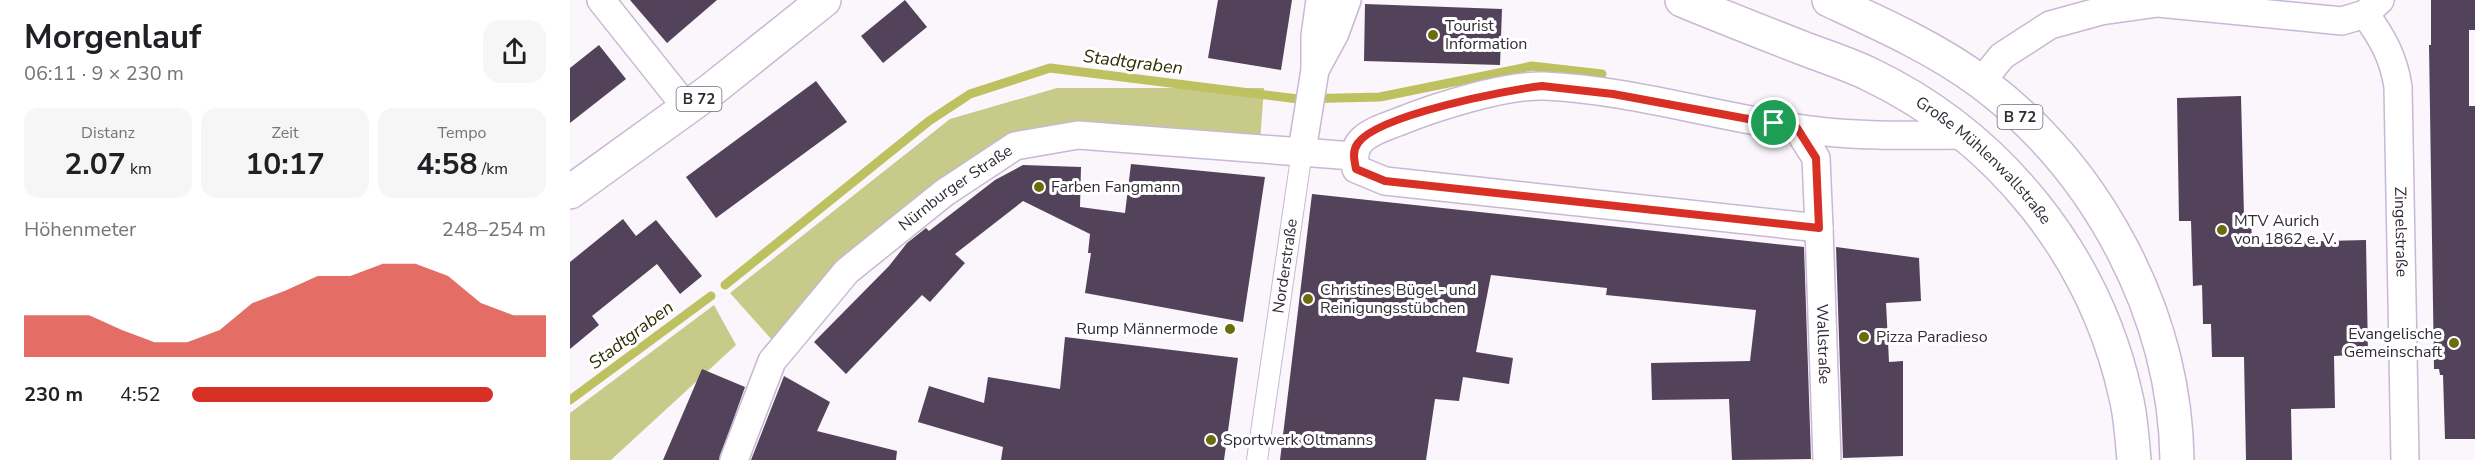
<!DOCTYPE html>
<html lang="de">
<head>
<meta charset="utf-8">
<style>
	body { margin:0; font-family:"Nunito Sans",sans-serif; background:#f6f6f6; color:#202124; height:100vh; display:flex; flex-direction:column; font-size:22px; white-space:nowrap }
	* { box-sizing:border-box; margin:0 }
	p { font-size:20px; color:#757577 }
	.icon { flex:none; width:33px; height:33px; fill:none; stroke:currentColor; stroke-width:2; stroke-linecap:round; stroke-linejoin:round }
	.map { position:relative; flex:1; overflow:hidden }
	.side { display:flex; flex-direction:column; background:#fff; width:570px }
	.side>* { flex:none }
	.pin { position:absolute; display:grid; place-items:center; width:51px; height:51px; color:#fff; margin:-26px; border:3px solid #fff; border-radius:50%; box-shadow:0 2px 6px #0007 }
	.round { display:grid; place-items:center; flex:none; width:63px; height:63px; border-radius:18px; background:#f6f6f6 }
	.overview { display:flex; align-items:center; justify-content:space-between; height:102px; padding:0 24px }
	h1 { font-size:33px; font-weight:700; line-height:45px }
	.metrics { display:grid; grid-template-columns:repeat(3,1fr); gap:9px; height:102px; padding:6px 24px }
	.metrics div { display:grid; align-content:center; border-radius:15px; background:#f6f6f6; text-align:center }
	.metrics b { font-size:30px; font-weight:700 }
	.metrics small { font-size:16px; font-weight:400 }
	.metrics p { font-size:16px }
	.chart { height:168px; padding:12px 24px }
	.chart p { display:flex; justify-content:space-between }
	.chart svg { width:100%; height:108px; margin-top:6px; fill:#d93025; opacity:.7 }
	ul { padding:0 24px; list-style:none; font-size:20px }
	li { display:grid; grid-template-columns:96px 72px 1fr; align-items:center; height:45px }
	li i { height:15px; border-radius:8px; background:#d93025 }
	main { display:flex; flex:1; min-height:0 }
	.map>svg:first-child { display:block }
	.green { fill:#c7ca88 }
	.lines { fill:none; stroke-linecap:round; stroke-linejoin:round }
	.stream { stroke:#bec15f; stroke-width:9 }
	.building { fill:#52435a }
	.pedestrian-casing { stroke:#c9b8d4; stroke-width:22 }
	.minor-casing { stroke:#c9b8d4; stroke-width:30 }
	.primary-casing { stroke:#c9b8d4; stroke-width:36 }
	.pedestrian { stroke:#fff; stroke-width:20 }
	.minor { stroke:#fff; stroke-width:27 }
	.primary { stroke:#fff; stroke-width:33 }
	.route-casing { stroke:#fff; stroke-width:12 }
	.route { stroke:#d93025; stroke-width:8 }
	.poi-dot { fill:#6b6c0d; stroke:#fff; stroke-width:2 }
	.labels { text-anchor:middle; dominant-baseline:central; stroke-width:6; stroke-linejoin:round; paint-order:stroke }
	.shield { fill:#fff; stroke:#706b73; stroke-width:1.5 }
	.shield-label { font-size:15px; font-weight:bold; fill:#322c37 }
	.poi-label { font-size:16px; fill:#322c37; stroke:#fff; text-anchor:start }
	.street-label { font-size:16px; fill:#322c37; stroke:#fff }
	.water-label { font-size:18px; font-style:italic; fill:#2e2f04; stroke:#fff }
</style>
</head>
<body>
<main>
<section class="side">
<div class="overview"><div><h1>Morgenlauf</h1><p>06:11 · 9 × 230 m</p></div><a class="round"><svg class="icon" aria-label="share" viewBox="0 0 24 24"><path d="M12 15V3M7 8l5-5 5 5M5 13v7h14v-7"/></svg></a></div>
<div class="metrics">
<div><p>Distanz</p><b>2.07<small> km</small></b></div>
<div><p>Zeit</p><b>10:17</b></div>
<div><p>Tempo</p><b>4:58<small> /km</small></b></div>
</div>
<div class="chart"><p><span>Höhenmeter</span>248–254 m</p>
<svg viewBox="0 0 160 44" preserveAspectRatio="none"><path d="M0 44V27L10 27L20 27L30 33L40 38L50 38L60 33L70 22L80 17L90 11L100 11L110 6L120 6L130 11L140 22L150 27L160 27V44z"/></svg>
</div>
<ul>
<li><b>230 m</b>4:52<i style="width:85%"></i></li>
</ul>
</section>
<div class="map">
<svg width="1905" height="460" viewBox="0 0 1905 460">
	<rect width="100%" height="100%" fill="#faf6fc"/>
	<g class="green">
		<path d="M487 88H694L690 142 492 124 434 140 203 341 160 293 380 119Z"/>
		<path d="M144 305 166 345 41 460H0V413Z"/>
	</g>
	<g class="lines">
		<g class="stream">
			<path d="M155 285 359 121 400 94 480 68 728 99 810 97 962 66 1032 74"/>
			<path d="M0 400 141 296"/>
		</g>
	</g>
	<g class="building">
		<path d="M60 0H147L97 43Z"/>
		<path d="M335 0 357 27 313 63 291 36Z"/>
		<path d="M648 0H722L711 70 638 58Z"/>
		<path d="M1861 0H1905V30H1899V106H1905V439H1875L1873 375H1870L1869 369H1864L1859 45H1861Z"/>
		<path d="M795 4 932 9 930 65 794 61Z"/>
		<path d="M29 45 56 79 0 123V68Z"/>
		<path d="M246 81 277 122 146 218 116 177Z"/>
		<path d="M1671 96 1674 215H1681L1682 243 1796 240 1798 354 1764 356 1765 408 1721 409 1722 460H1676L1674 357H1642L1641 324H1633L1632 285 1623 286 1621 221H1609L1607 98Z"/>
		<path d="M561 164 695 177 673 322 515 293 521 253H518L520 234 453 201 385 254 395 263 360 302 352 295 276 374 244 342 319 266 337 243 356 228 359 231 425 180 453 165 511 167 510 207 555 213Z"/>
		<path d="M742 194 1234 247 1241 459 1162 460 1159 399 1082 400 1081 363 1180 361 1186 310 1036 295 1037 288 921 275 906 352 943 358 939 384 893 377 889 401 865 399 856 460H710Z"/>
		<path d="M53 219 66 236 86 220 132 276 110 294 87 264 22 316 29 325 0 349V262Z"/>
		<path d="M1266 247 1349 258 1351 301 1316 303 1319 362 1333 361V456L1273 458Z"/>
		<path d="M495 337 668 358 654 460H431L433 447 348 422 359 386 414 403 418 377 490 389Z"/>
		<path d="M132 369 175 387 149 460H93Z"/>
		<path d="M214 376 260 402 247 431 327 451 326 460H181Z"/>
	</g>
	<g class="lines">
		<g class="pedestrian-casing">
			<g id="pedestrian">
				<path id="s1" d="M687 460 732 151"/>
			</g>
		</g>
		<g class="minor-casing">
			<g id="minor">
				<path d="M31 0 117 108"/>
				<path id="s2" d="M1795 14C1812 37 1824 58 1828 87L1835 460"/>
				<path d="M745 67V36L750 0"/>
				<path d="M1411 82 1432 56 1480 25 1531 11 1588 3 1772 21 1795 14 1810 0"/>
				<path d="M1227 128 1246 158 1249 228 815 181 786 169C778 138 804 131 828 122 865 107 934 85 974 86 1066 90 1156 120 1248 131 1297 137 1348 135 1398 135"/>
				<path d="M732 151 745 70 765 33 777 0"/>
				<path id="s3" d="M1249 228 1257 460"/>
				<path id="s4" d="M164 460 202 361 277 271 374 193 445 146 508 135 783 156"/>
			</g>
		</g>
		<g class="primary-casing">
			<g id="primary">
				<path id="s5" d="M1112 0C1153 17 1194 33 1235 49 1256 57 1278 64 1299 74 1429 136 1525 255 1556 397 1561 417 1562 439 1564 460"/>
				<path d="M1259 0C1311 24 1365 48 1411 82 1528 169 1605 314 1607 460"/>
				<path d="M0 192 140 91 254 0"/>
			</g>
		</g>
		<use href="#pedestrian" class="pedestrian"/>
		<use href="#minor" class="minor"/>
		<use href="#primary" class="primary"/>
	</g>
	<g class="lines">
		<g class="route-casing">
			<path id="route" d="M972 86 1043 94 1227 128 1246 158 1249 228 815 181 786 169C784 159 782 151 788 143 808 115 937 90 972 86Z"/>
		</g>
		<use href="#route" class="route"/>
	</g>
	<g class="poi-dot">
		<circle cx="863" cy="35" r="6"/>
		<circle cx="469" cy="187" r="6"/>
		<circle cx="1652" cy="230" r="6"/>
		<circle cx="738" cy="299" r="6"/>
		<circle cx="660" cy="329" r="6"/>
		<circle cx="1294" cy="337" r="6"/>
		<circle cx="1884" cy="343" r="6"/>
		<circle cx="641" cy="440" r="6"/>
	</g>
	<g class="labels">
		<g class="shield">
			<rect x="106.5" y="87" width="45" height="24" rx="4.5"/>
			<rect x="1427.5" y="105" width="45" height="24" rx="4.5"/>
		</g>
		<g class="shield-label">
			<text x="129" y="99">B 72</text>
			<text x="1450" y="117">B 72</text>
		</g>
		<g class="poi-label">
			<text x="875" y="26">Tourist<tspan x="875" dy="18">Information</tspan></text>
			<text x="481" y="187">Farben Fangmann</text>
			<text x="1664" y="221">MTV Aurich<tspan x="1664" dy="18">von 1862 e. V.</tspan></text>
			<text x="750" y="290">Christines Bügel- und<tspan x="750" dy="18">Reinigungsstübchen</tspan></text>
			<text x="648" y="329" text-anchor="end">Rump Männermode</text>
			<text x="1872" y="334" text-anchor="end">Evangelische<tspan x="1872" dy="18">Gemeinschaft</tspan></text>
			<text x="1306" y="337">Pizza Paradieso</text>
			<text x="653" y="440">Sportwerk Oltmanns</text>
		</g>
		<g class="street-label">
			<text stroke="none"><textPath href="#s5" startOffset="346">Große Mühlenwallstraße</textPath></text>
			<text stroke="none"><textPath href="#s4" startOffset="360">Nürnburger Straße</textPath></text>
			<text stroke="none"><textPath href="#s2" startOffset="226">Zingelstraße</textPath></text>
			<text stroke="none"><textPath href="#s1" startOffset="196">Norderstraße</textPath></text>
			<text stroke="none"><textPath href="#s3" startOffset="116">Wallstraße</textPath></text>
		</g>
		<g class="water-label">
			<text transform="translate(563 62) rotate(7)">Stadtgraben</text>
			<text transform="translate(61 335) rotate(-37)">Stadtgraben</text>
		</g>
	</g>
</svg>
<div class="pin" style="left:1204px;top:123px;background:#1e9e55"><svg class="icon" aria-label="arrive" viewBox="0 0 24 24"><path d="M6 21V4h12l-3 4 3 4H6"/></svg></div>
</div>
</main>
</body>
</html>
